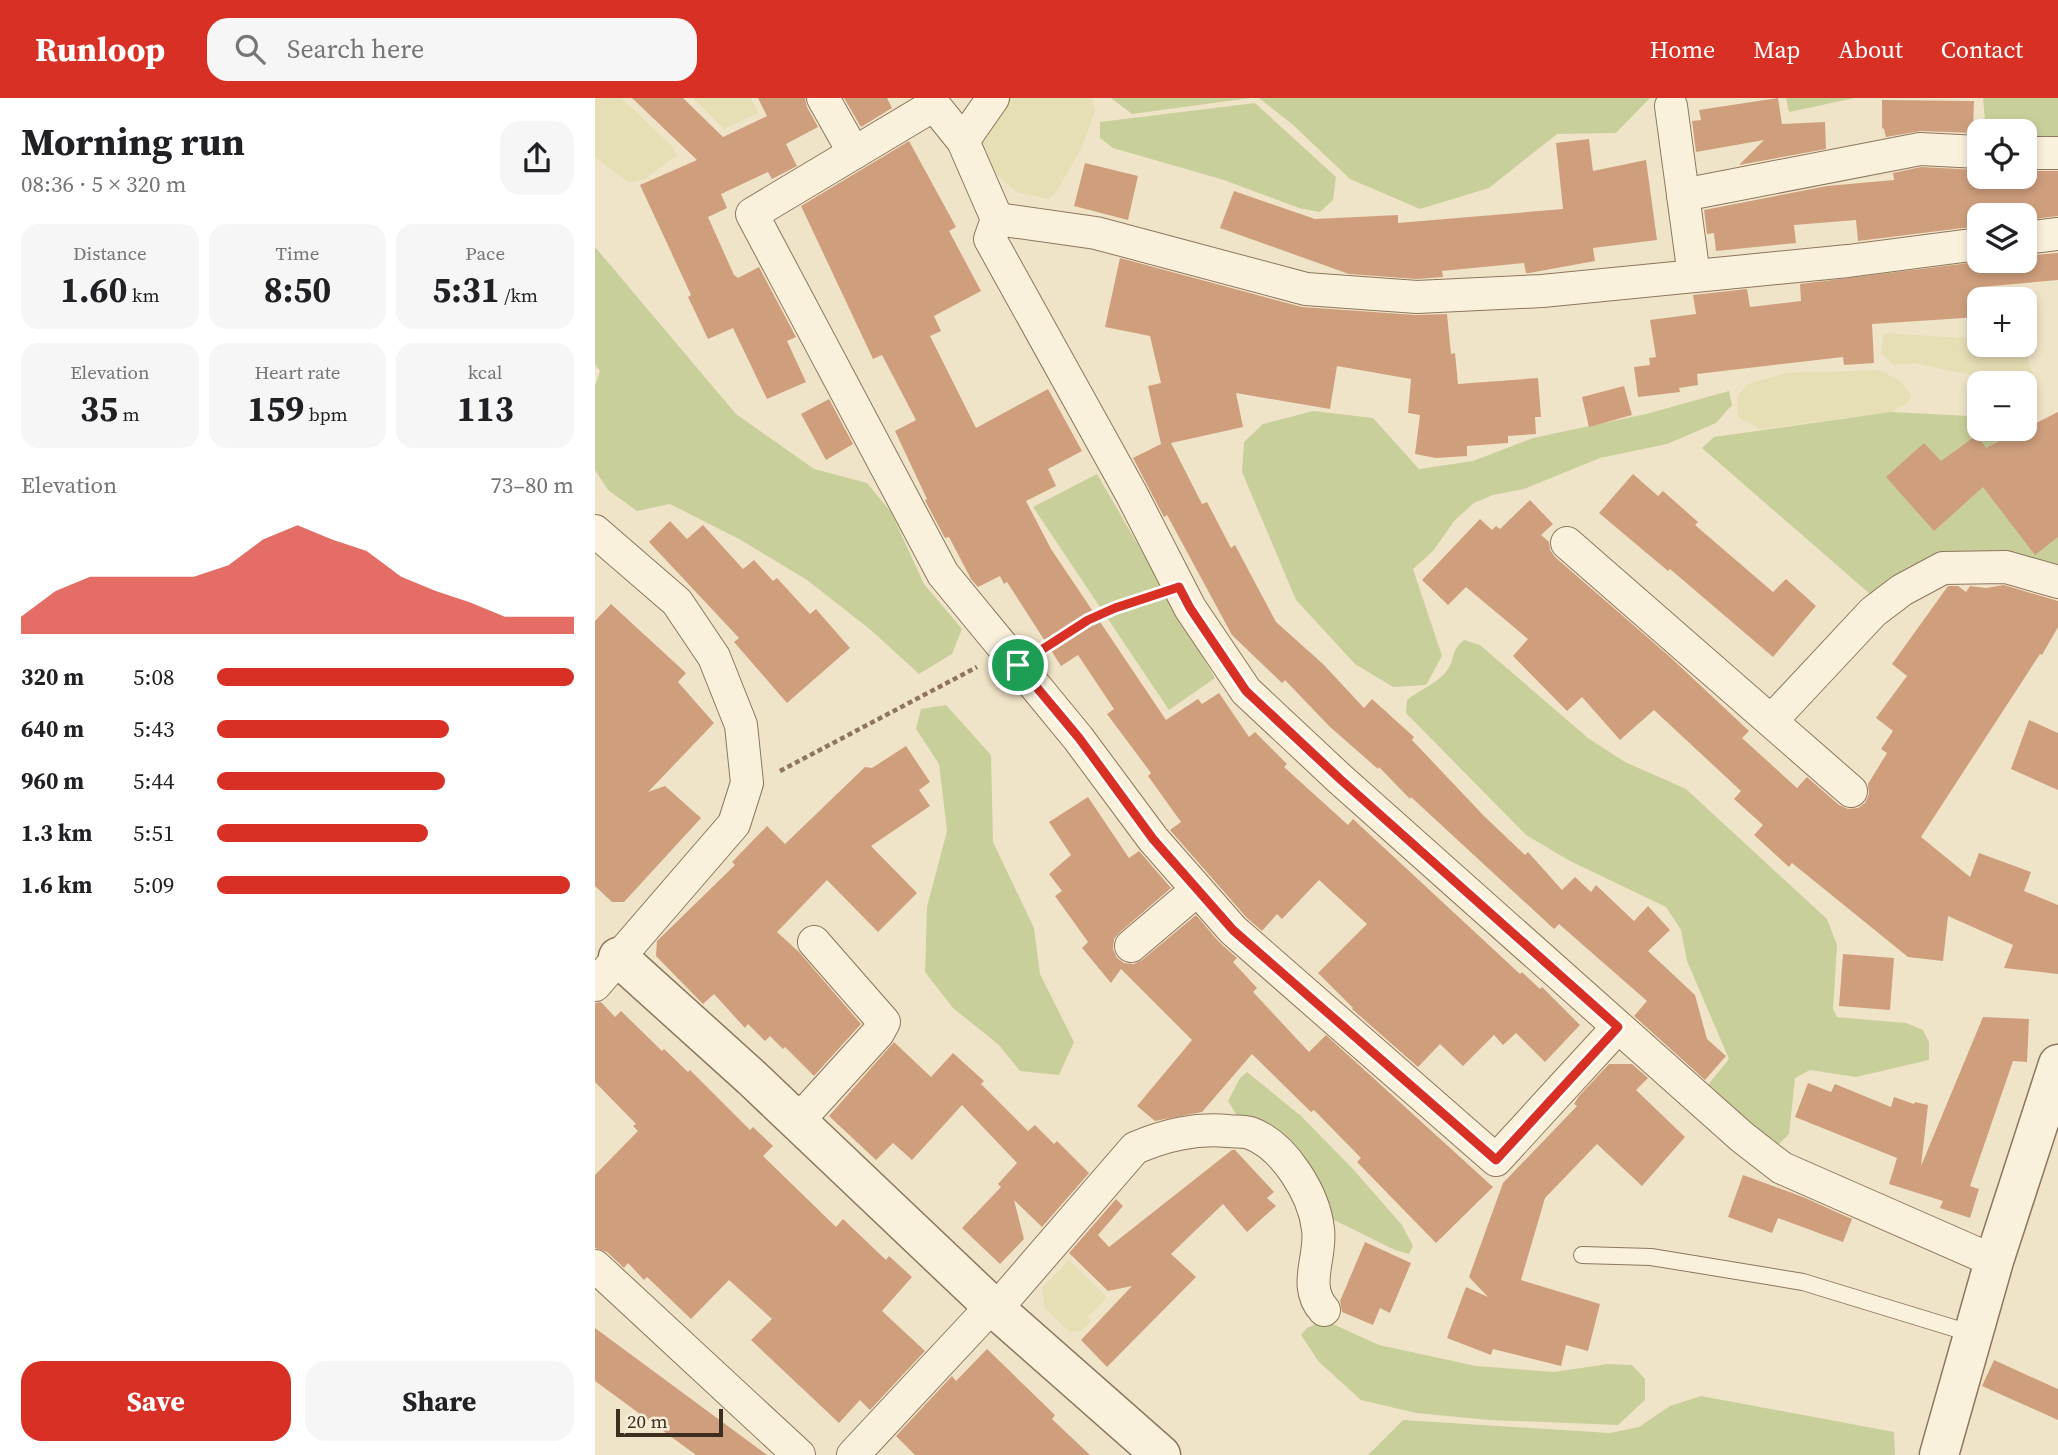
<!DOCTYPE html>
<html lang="en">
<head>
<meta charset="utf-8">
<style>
	body { margin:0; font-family:"Source Serif 4",serif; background:#f6f6f6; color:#202124; height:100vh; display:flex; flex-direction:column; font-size:26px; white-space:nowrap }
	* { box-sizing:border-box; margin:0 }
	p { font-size:23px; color:#757577 }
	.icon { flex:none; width:38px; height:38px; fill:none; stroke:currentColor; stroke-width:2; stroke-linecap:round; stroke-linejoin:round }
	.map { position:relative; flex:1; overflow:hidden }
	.panel { display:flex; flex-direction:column; background:#fff; width:595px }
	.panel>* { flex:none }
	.buttons { position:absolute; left:1372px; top:21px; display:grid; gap:14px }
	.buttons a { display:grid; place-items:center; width:70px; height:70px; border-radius:14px; background:#fff; box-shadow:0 4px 10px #0003; font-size:35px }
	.scale { position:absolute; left:21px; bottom:18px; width:107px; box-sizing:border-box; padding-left:7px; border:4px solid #3d2e20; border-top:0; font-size:19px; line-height:24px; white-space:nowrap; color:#3d2e20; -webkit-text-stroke:5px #f7eed8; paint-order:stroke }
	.pin { position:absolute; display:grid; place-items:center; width:60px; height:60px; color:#fff; margin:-30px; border:4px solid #fff; border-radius:50%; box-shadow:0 2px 7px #0007 }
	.round { display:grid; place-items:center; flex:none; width:74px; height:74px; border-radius:21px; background:#f6f6f6 }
	.summary { display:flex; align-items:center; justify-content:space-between; height:119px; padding:0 21px }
	h1 { font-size:38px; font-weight:700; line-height:52px }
	.metrics { display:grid; grid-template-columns:repeat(3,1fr); gap:10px; height:119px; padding:7px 21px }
	.metrics div { display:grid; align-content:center; border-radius:18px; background:#f6f6f6; text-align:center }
	.metrics b { font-size:35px; font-weight:700 }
	.metrics small { font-size:19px; font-weight:400 }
	.metrics p { font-size:19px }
	.chart { height:196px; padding:14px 21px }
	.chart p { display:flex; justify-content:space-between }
	.chart svg { width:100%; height:126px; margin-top:7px; fill:#d93025; opacity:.7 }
	.primary-button { display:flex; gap:14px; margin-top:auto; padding:14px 21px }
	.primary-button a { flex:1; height:80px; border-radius:21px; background:#d93025; color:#fff; font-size:28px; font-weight:700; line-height:80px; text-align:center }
	.primary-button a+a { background:#f6f6f6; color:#202124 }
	ul { padding:0 21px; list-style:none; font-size:23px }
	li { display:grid; grid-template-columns:112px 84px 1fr; align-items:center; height:52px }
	li i { height:18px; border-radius:9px; background:#d93025 }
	header { display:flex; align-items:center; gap:42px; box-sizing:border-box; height:98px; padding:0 35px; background:#d93025; color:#fff }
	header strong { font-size:33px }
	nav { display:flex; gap:38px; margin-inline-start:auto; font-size:24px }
	.search { width:490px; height:63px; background:#f6f6f6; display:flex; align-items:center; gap:18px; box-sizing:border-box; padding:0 24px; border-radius:21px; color:#757577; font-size:26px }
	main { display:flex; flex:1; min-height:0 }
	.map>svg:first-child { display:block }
	.farmland { fill:#e6deb5 }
	.green { fill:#c9cf9b }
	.building { fill:#cf9f7d }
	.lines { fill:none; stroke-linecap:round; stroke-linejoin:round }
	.service-casing { stroke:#8d765c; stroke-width:18 }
	.minor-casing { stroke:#8d765c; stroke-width:34 }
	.tertiary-casing { stroke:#8d765c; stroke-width:41 }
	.path { stroke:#8d765c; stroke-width:4.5; stroke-dasharray:5 3.5; stroke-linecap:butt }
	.service { stroke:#faf1dc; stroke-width:16 }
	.minor { stroke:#faf1dc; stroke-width:32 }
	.tertiary { stroke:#faf1dc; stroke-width:38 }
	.route-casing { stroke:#fff; stroke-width:14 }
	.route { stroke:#d93025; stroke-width:9 }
</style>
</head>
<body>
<header>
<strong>Runloop</strong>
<div class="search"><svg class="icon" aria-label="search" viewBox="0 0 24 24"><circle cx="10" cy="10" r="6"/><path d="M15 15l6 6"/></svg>Search here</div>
<nav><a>Home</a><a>Map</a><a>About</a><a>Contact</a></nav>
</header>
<main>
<section class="panel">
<div class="summary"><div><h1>Morning run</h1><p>08:36 · 5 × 320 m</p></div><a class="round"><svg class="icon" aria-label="share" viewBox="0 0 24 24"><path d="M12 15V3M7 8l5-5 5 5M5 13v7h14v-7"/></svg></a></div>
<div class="metrics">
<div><p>Distance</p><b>1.60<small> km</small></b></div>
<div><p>Time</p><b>8:50</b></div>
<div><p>Pace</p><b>5:31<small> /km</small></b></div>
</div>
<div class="metrics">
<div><p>Elevation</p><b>35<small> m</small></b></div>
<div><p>Heart rate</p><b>159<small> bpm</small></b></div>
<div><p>kcal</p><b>113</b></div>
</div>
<div class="chart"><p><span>Elevation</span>73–80 m</p>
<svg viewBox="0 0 160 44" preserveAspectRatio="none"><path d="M0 44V38L10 29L20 24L30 24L40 24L50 24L60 20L70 11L80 6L90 11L100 15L110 24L120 29L130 33L140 38L150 38L160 38V44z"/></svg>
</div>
<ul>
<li><b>320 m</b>5:08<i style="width:100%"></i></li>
<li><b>640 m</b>5:43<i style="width:65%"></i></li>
<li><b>960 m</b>5:44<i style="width:64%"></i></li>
<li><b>1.3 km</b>5:51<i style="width:59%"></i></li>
<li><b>1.6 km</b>5:09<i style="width:99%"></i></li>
</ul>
<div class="primary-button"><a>Save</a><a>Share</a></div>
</section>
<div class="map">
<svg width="1463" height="1357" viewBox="0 0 1463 1357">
	<rect width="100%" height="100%" fill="#f0e4c8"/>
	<g class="farmland">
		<path d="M0 0H26L76 47 82 57 50 81 34 85 0 59Z"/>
		<path d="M98 0H156L163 15 129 31Z"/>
		<path d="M409 0H497L500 13 487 50 461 94 453 101 421 94 399 74 386 52 387 31Z"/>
		<path d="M1289 235 1384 241V247H1425L1430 252 1438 276 1430 283H1404L1319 265 1299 267 1286 255Z"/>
		<path d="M1284 272 1305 283 1316 297 1314 304 1296 314 1165 331 1143 319 1142 298 1153 286 1192 275Z"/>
		<path d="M474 1162 512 1199 493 1219 496 1223 486 1233 475 1234 449 1209 447 1190Z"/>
	</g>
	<g class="green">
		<path d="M516 0H655L537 16Z"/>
		<path d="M664 0H1055L1021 35 962 36 894 90 825 111 755 81 697 26Z"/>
		<path d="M1191 0H1260L1194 14Z"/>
		<path d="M1388 0H1463V47L1430 46V33H1391Z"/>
		<path d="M660 5 741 79 738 102 725 114 704 110 629 82 518 50 505 40V24Z"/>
		<path d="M0 149 141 316 219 371 272 385 296 414 329 486 367 531 357 556 324 576 277 533 212 482 144 441 75 406 42 413 13 392 0 372V288L5 273 0 266Z"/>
		<path d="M1134 293 1137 307 1121 325 1072 346 1005 360 929 391 898 397 879 405 860 422 838 453 818 471 847 558 831 587 798 589 760 566 701 502 647 374 649 344 668 326 718 313 778 320 824 371 878 363 938 340 1051 316Z"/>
		<path d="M1296 314 1374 318 1384 319V331H1424L1463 411V469L1451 463 1380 454 1315 468 1275 496 1107 350 1119 339Z"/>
		<path d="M502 376 620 580 574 612 438 409Z"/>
		<path d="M869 542 885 547 993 640 1030 664 1091 691 1232 821 1242 847 1238 911 1242 919 1311 925 1328 932 1334 944V962L1261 979 1215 972 1200 980 1194 1036 1184 1046 1154 1029 1112 988 1134 961 1092 863 1086 832 1071 809 975 763 931 737 811 615 812 602C824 592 844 585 853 571 861 559 855 553 869 542Z"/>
		<path d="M351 607 396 657 398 744 439 830 445 876 479 944 464 977 425 973 404 947 358 910 330 874 332 809 352 733 344 666 321 631 326 611Z"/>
		<path d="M652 974 706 1018 757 1070 807 1127 818 1148 814 1156 800 1152 735 1120 644 1021 633 1003 645 980Z"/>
		<path d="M729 1222 784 1247 881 1268 959 1274 1013 1266 1037 1267 1050 1281V1302L1023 1327 894 1322 821 1315 766 1302 724 1264 706 1237 712 1230Z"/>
		<path d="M1106 1298 1299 1334 1300 1357H773L808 1322 1015 1335 1044 1329 1075 1308Z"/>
	</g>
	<g class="building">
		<path d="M37 0H88L128 39 172 18 163 0H210L212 9 223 29 191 46 202 68 177 81 173 74 126 96 132 110 113 119 139 177 143 180 164 169 201 239 192 243 211 284 172 301 138 230 113 241 93 199 96 197 45 87 102 62Z"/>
		<path d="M249 0H292L297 10 266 29Z"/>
		<path d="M1183 0 1187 26 1230 24 1231 51 1144 67 1169 42 1101 54 1097 23 1106 22 1104 12Z"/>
		<path d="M1287 2 1379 3 1378 35 1326 33 1291 39 1289 31 1287 30Z"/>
		<path d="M994 41 998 73 1051 62 1062 142 998 150 1000 163 934 175H931L929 165 847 173 848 179 822 181 754 176 625 130 639 93 720 121 803 117V125L968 111 961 45Z"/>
		<path d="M314 43 361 129 354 133 386 193 339 218 346 233 335 238 381 330 453 291 487 353 453 371 461 388 431 403 456 451 571 622 603 601 607 606 624 595 654 639 660 634 692 666 689 669 753 727 758 721 925 876 927 874 945 891 947 889 985 927 950 964 921 935 908 947 899 937 868 968 845 946 823 969 757 911 758 910 723 875 772 826 724 782 687 821 682 816 667 833 651 819 575 732 586 724 553 678 556 675 512 616 519 611 483 557 466 568 412 484 409 486 405 478 383 489 376 481 354 439 350 440 333 408 330 402 332 401 300 333 321 322 287 257 278 261 206 108Z"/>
		<path d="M490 65 543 78 533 122 479 108Z"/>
		<path d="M1326 69 1384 72V79H1430V73H1463V118L1430 122V117H1384V128L1263 143 1261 122 1199 127 1201 145 1121 153 1119 135 1112 136 1109 112 1232 88 1299 82 1298 75Z"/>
		<path d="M1463 155V182L1385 189 1384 219 1277 226 1279 265 1249 267 1248 259 1102 276 1103 287 1084 290 1085 294 1043 299 1039 269 1055 267 1054 260 1061 259 1055 222 1101 216 1098 197 1152 191 1155 209 1206 203 1205 186 1390 163H1430V158Z"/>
		<path d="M525 160 707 209 821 217 852 216 856 256 860 255 863 286 943 280 946 319H940L941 336 913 338V345L872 348V358L841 360 820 356 825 317 813 315 816 281 742 268 735 311 641 295 648 329 576 345 607 406 612 404 636 450 640 447 681 524 728 566 769 610 777 601 819 639 817 642 889 718 930 757 933 754 967 792 980 779 996 794 1001 787 1039 823 1053 808 1075 832 1053 853 1100 897 1112 941 1131 958 1110 982 1039 918 1052 903 964 826 959 831 816 699 815 701 784 669 783 671 734 628 690 582 687 585 637 537 572 417 569 419 538 360 566 346 553 288 566 285 555 238 510 229Z"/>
		<path d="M1029 288 1037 317 994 329 987 299Z"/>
		<path d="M234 301 258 346 231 362 206 316Z"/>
		<path d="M1463 314V439L1440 457 1388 389 1339 433 1291 379 1329 345 1346 363 1382 337 1391 350Z"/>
		<path d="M1038 376 1063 398 1068 393 1103 424 1100 427 1178 494 1191 481 1221 508 1178 559 1075 471 1073 473 1004 415Z"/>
		<path d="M935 402 958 426 946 437 954 444 955 452 960 459 1074 558 1154 633 1147 640 1202 690 1212 679 1244 707 1253 711 1263 710 1270 705 1274 696 1273 686 1292 655 1286 651 1298 633 1281 620 1312 578 1297 566 1353 488H1363L1371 494 1375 488 1391 490 1409 487 1463 503V529L1447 557 1445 556 1326 739 1375 779 1384 755 1436 774 1429 793 1463 807V876L1409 870 1418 847 1353 818 1348 863 1313 859 1197 765 1194 769 1159 737 1168 727 1139 701 1146 693 1059 612 1025 642 987 599 972 613 918 558 933 541 871 489 853 507 827 482 885 421 897 432 901 428 905 431Z"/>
		<path d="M75 423 92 441 108 427 148 471 159 462 178 483 182 480 215 516 221 511 255 550 192 605 139 544 144 540 54 444Z"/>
		<path d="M16 506 91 575 83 584 119 625 53 694 70 688 106 720 29 804H17L0 788V523Z"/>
		<path d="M1434 622 1463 635V692L1416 671Z"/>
		<path d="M311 648 335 684 324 692 335 708 276 748 322 795 283 834 232 782 182 834 204 854 266 926 219 978 190 949 188 951 175 938 170 943 153 926 150 930 119 896 108 906 61 858 62 843 140 767 137 764 172 728 190 746 270 669 277 670Z"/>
		<path d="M493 699 534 760 544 753 576 790 524 835 519 841 518 851 522 860 529 865 539 866 547 862 601 817 624 844 642 860 638 864 662 890 658 894 714 954 731 937 898 1089 841 1145 762 1064 766 1060 719 1012 716 1014 657 956 607 1014 560 1023 542 1008 597 942 526 871 516 885 487 850 493 844 460 798 467 793 454 776 476 757 454 724Z"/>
		<path d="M1248 856 1299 860 1295 912 1244 908Z"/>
		<path d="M6 904 20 919 26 913 67 953 69 951 93 974 95 972 155 1032 158 1029 178 1048 168 1058 241 1129 248 1121 291 1162 294 1158 317 1179 287 1213 330 1253 275 1312 265 1302 244 1325 156 1242 177 1221 134 1182 96 1221 52 1179 49 1182 33 1165 29 1170 12 1154 0 1150V1077L43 1033 38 1028 41 1026 0 984V905Z"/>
		<path d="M1388 919 1434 921 1432 964 1418 963 1375 1088 1384 1091 1375 1120 1345 1110 1348 1103 1294 1086 1302 1060 1200 1019 1213 985 1236 994 1240 986 1296 1009 1299 999 1319 1006 1320 1004 1333 1007 1326 1068Z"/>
		<path d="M299 944 336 979 358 955 389 983 386 986 433 1033 440 1027 459 1046 462 1043 494 1075 447 1129 419 1102 429 1141 405 1166 367 1130 406 1089 403 1086 422 1065 367 1007 317 1062 298 1045 281 1062 234 1018Z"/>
		<path d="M1014 966H1037L1053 980 1041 992 1090 1039 1047 1088 1002 1046 950 1100 926 1182 1005 1206 993 1253 971 1247 966 1268 898 1251 896 1257 852 1240 871 1189 893 1199 874 1179 908 1085 982 1008 979 1006 984 998Z"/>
		<path d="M637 1052H640L679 1094 672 1100 681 1108 652 1134 628 1106 576 1156 601 1179 512 1269 486 1242 537 1188 513 1193 474 1155 521 1101 528 1108 503 1137 514 1149Z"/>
		<path d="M1148 1077 1208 1099 1257 1121 1248 1144 1183 1120 1177 1135 1133 1119Z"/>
		<path d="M770 1144 816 1165 795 1215 785 1210 778 1227 747 1214 745 1203Z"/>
		<path d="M0 1230 172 1357H101L0 1283Z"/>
		<path d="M392 1251 460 1317 457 1321 495 1357H320L301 1338 357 1278 361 1283Z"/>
		<path d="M1399 1262 1463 1291V1322L1387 1288Z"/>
	</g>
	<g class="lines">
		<g class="service-casing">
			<path id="service" d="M987 1157 1056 1159 1208 1184 1378 1236"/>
		</g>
		<g class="minor-casing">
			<g id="minor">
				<path d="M228 0 259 55"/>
				<path d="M336 0 339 7 368 43 402 121 395 141 537 397 595 510 651 593 745 681 1147 1039 1187 1070 1399 1163"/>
				<path d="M339 7 157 116 348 476 483 640 558 741 638 832 901 1062 1023 929"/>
				<path d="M1076 8 1099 178"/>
				<path d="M368 43 398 0"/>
				<path d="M1430 55H1463"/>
				<path d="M1088 97 1325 51 1384 54"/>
				<path d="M402 121 501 135 711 191 822 199 947 193 1253 163 1384 146"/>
				<path d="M1430 140 1463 136"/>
				<path d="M0 433 82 504 119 559 146 627 152 685 139 726 0 887"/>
				<path d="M972 445 1256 693"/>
				<path d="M1177 622 1278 514 1307 492 1348 470 1411 469 1463 484"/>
				<path d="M536 848 602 792"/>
				<path d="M203 1023 283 935 289 924 219 844"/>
				<path d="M0 1168 204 1357"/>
				<path d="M401 1211 540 1050C571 1037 600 1030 633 1033 640 1034 649 1033 655 1035 689 1047 719 1096 723 1131 727 1159 707 1188 729 1212"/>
				<path d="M258 1357 397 1208"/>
			</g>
		</g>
		<g class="tertiary-casing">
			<g id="tertiary">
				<path d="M23 859 157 980 397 1208 566 1357"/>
				<path d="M1344 1357 1399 1163 1463 966"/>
			</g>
		</g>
		<g class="path">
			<path d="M450 549 493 522 552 499"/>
			<path d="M185 673 382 569"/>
		</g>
		<use href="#service" class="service"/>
		<use href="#minor" class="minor"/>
		<use href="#tertiary" class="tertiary"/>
	</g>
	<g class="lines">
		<g class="route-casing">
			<path id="route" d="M584 489 595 510 651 593 745 681 1023 929 901 1062 638 832 558 741 484 640 423 567 493 522 520 510Z"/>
		</g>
		<use href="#route" class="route"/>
	</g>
</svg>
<div class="buttons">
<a><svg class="icon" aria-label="locate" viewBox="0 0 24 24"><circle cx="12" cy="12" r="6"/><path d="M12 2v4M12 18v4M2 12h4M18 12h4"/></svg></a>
<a><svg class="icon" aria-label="layers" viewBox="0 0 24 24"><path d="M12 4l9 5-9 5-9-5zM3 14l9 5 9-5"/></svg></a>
<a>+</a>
<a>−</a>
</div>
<div class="scale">20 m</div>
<div class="pin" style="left:423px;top:567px;background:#1e9e55"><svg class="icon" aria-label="arrive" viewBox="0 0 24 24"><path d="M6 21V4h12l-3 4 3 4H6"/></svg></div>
</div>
</main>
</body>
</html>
